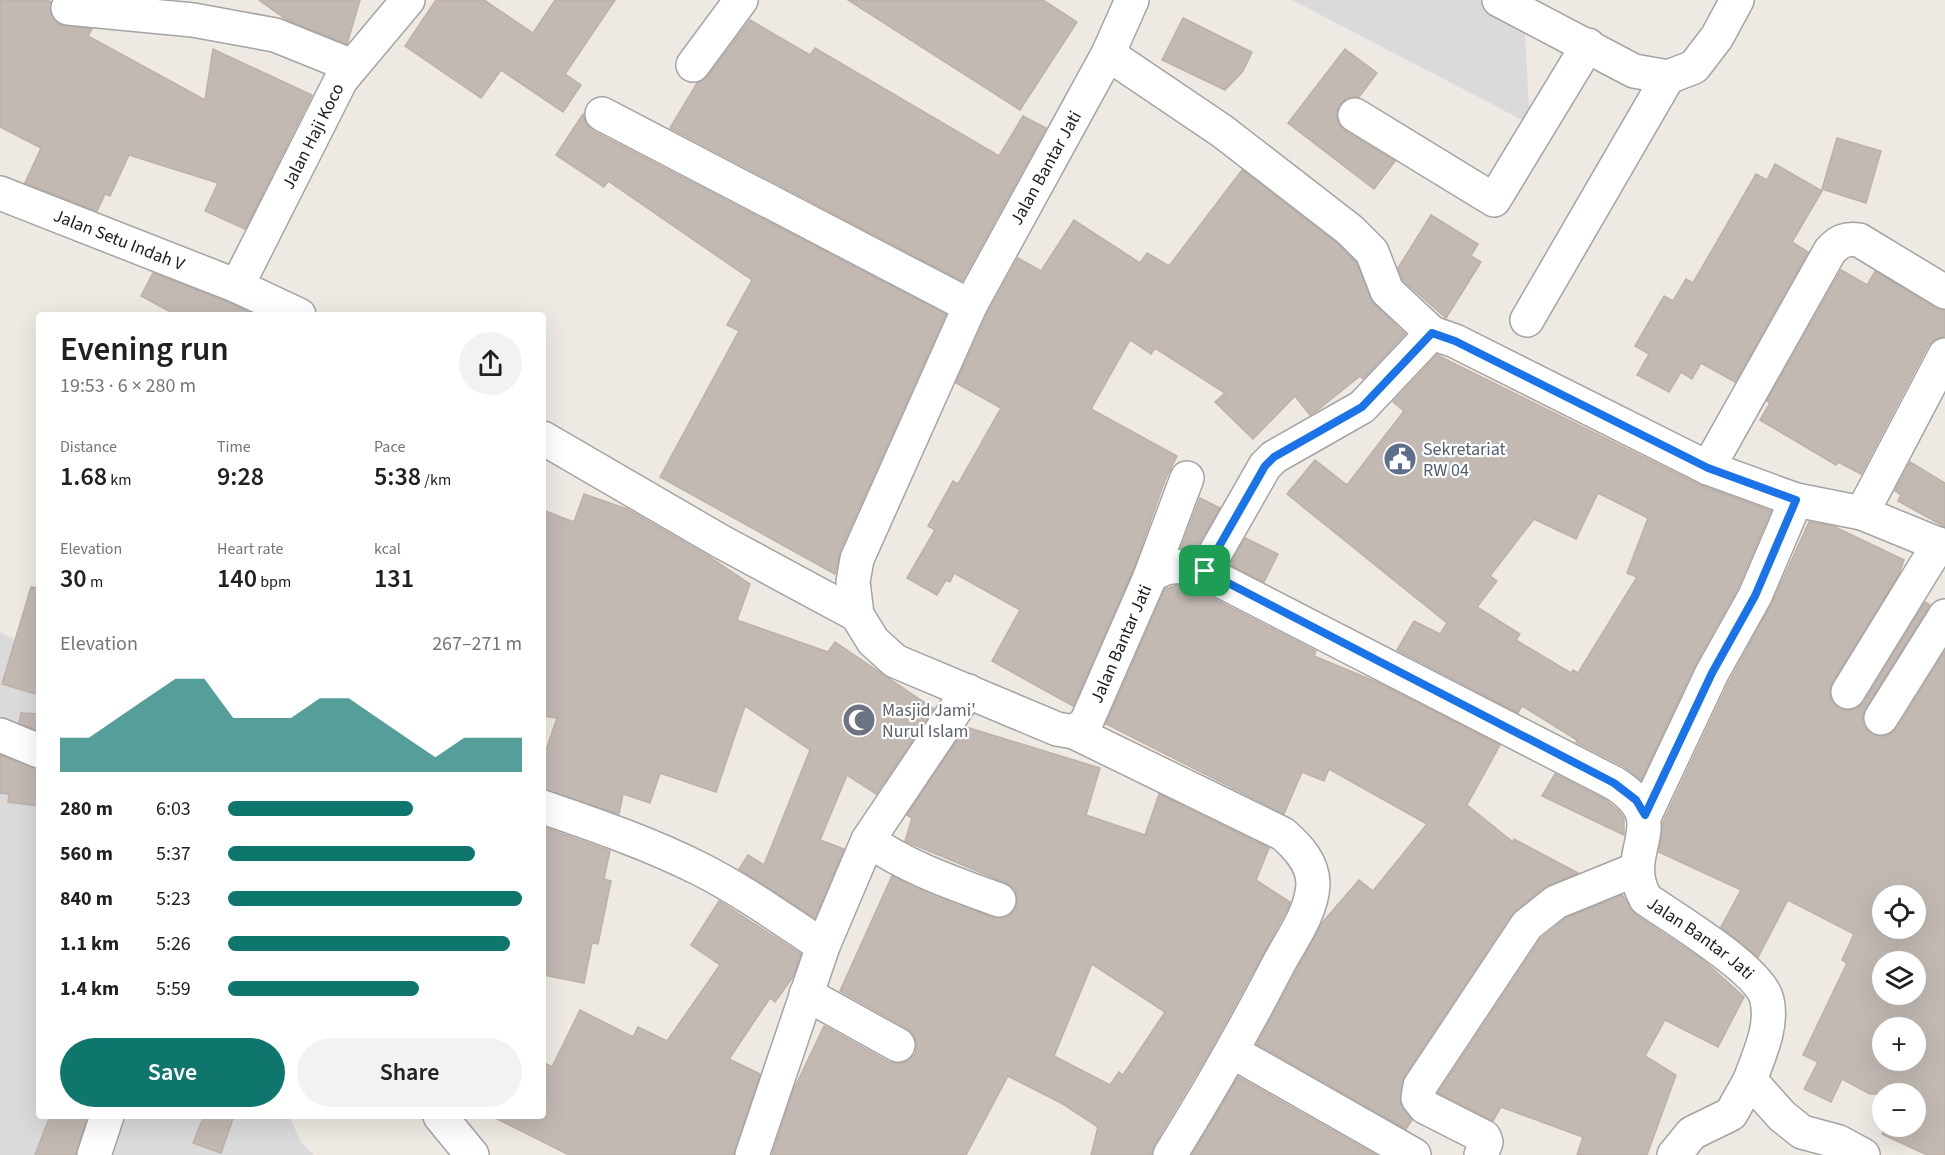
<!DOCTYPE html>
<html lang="en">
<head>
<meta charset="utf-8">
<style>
	body { margin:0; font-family:"Source Sans 3",sans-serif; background:#f2f2f2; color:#202124; height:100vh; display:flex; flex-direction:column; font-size:22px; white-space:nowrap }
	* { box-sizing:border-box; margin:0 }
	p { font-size:20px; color:#757577 }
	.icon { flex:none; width:33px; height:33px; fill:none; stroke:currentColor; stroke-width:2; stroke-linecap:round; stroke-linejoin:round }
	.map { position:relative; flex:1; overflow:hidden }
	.sheet { position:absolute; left:36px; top:312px; width:510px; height:807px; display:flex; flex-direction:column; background:#fff; border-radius:6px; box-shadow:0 6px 24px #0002 }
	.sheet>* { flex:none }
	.buttons { position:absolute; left:1872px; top:885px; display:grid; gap:12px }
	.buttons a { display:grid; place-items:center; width:54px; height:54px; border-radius:50%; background:#fff; box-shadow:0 6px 24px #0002; font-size:30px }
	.pin { position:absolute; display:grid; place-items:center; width:51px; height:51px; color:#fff; margin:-26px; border-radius:12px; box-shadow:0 3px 9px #0006 }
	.round { display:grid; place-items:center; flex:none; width:63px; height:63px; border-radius:32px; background:#f2f2f2 }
	.overview { display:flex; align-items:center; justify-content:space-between; height:102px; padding:0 24px }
	h1 { font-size:33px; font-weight:600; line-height:45px }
	.figures { display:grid; grid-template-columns:repeat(3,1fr); gap:9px; height:102px; padding:6px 24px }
	.figures div { display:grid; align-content:center }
	.figures b { font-size:26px; font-weight:600 }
	.figures small { font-size:16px; font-weight:400 }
	.figures p { font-size:16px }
	.chart { height:168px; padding:12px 24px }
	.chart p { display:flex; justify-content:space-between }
	.chart svg { width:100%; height:108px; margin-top:6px; fill:#0f766e; opacity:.7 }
	.button { display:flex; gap:12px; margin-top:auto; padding:12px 24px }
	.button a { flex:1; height:69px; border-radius:36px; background:#0f766e; color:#fff; font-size:24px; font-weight:600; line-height:69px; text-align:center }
	.button a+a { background:#f2f2f2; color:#202124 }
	ul { padding:0 24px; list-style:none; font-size:20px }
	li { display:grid; grid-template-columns:96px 72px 1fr; align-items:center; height:45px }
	li i { height:15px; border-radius:8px; background:#0f766e }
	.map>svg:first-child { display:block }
	.residential { fill:#dbdada }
	.building { fill:#c2b9b3; stroke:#beb0a7; stroke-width:1.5; fill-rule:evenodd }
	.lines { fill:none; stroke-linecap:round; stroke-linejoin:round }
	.minor-casing { stroke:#a4a4a4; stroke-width:36 }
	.minor { stroke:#fff; stroke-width:33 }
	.route-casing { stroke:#fff; stroke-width:12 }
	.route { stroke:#1a73e8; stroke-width:8 }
	.labels { text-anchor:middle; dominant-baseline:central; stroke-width:4.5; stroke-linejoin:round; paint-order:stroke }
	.street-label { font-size:18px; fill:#1d1d1d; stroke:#fff }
	.service-label { font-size:18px; fill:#4e5e75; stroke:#fff; text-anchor:start }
	.worship-label { font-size:18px; fill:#5b616d; stroke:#fff; text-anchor:start }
</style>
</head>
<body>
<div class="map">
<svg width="1945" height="1155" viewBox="0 0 1945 1155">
	<rect width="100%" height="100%" fill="#eeeae3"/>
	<g class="residential">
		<path d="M1292 0H1523L1530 124Z"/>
		<path d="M0 632 39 651V1116H289L302 1144 314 1155H0Z"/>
	</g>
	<g class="building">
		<path d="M0 0H47L51 2V15L58 24 92 29 88 36 205 100 213 49 312 95 245 229 205 211 218 183 129 155 110 196 105 194 97 211 25 183 41 148 0 127Z"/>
		<path d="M259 0H360L347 44 287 20Z"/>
		<path d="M436 0H484L533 33 555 0H615L565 74 581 85 563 112 501 70 481 98 405 46Z"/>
		<path d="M848 0H1043L1077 22 1020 110Z"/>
		<path d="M1183 18 1252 52 1243 71 1225 90 1162 60Z"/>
		<path d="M750 20 810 55 815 48 999 156 1023 116 1046 128 962 281 670 128 697 83 708 76Z"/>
		<path d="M1345 49 1377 73 1359 97 1347 98 1339 105 1336 114 1338 123 1345 131 1395 161 1374 189 1288 123Z"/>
		<path d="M583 114 586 124 593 131 946 314 840 551 835 574 660 477 739 331 727 325 752 280 608 181 604 187 556 155Z"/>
		<path d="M1837 138 1881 151 1866 203 1822 189Z"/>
		<path d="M1775 164 1822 191 1792 242 1808 252 1735 382 1701 363 1692 379 1681 372 1669 392 1637 375 1649 354 1635 346 1664 296 1673 301 1686 279 1693 283 1756 174 1767 180Z"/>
		<path d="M1242 170 1338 244 1356 262 1374 304 1405 334 1363 379 1360 376 1318 410 1310 415 1295 396 1253 439 1215 402 1225 393 1155 348 1151 354 1130 340 1091 409 1177 456 1165 480 1133 570 1073 706 992 661 1020 610 954 573 950 582 946 580 937 595 907 578 935 530 928 526 953 481 958 484 1001 408 956 383 987 314 1018 258 1041 271 1074 220 1140 263 1147 253 1169 266Z"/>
		<path d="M1431 215 1478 244 1471 256 1481 262 1446 318 1403 280 1398 268Z"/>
		<path d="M1841 270 1867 285 1875 271 1935 308 1945 311V336L1936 339 1928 346 1861 474 1838 462 1836 465 1760 420 1770 403 1767 401Z"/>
		<path d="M153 273 230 303 255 315H176L141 296Z"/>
		<path d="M1437 355 1700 485 1771 511 1738 588 1695 665 1641 780 1623 766 1576 742 1577 740 1522 706 1518 713 1397 650 1414 621 1440 634 1447 623 1287 494 1315 460 1347 485 1404 411 1393 402ZM1598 493 1648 518 1627 573 1637 577 1578 673 1573 670 1571 673 1516 640 1520 634 1477 607 1497 581 1490 576 1534 519 1576 539Z"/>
		<path d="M1910 462 1945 483V527L1898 501 1901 495 1895 491Z"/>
		<path d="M584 494 627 509 708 556 750 584 737 620 828 652 835 642 934 709 876 794 847 775 820 840 844 849 815 918 739 869 748 855 764 865 810 750 745 706 716 792 660 773 650 803 623 794 619 814 543 789V759L557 718 543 716V510L574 522Z"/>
		<path d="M1200 498 1220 508 1196 549 1181 548Z"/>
		<path d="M1809 522 1833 526 1904 560 1899 574 1832 683 1829 691 1831 700 1838 708 1848 711 1857 708 1864 702 1925 602 1930 605 1865 709 1862 718 1864 726 1871 734 1881 737 1890 734 1897 728 1945 651V1155H1927L1882 1134 1885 1126H1916V1094H1870L1842 1079 1831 1102 1804 1089 1818 1062 1803 1055 1847 963 1842 960 1854 934 1788 900 1758 957 1721 927 1741 890 1659 852 1663 822 1729 682 1772 603ZM1882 896H1916V928H1882ZM1882 962H1916V994H1882ZM1882 1028H1916V1060H1882Z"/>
		<path d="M1245 538 1278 554 1264 582 1230 565Z"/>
		<path d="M1177 585 1189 586 1316 651 1314 656 1379 683 1500 745 1467 805 1513 842 1514 839 1578 873 1545 887 1511 915 1404 1076 1400 1102 1412 1120 1406 1129 1257 1044 1322 923 1359 880 1373 891 1427 824 1329 769 1324 781 1302 772 1284 814 1106 724 1165 589Z"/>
		<path d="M31 587 39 588V695L2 684Z"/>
		<path d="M21 713 39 714V731L19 723Z"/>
		<path d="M966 727 1100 768 1086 815 1145 835 1159 794 1269 848 1256 880 1290 902 1288 908 1210 1051 1154 1145 1151 1155H1091L1098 1127 1063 1104 1008 1076 966 1155H772L793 1091 824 1026 889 1062 899 1064 907 1061 915 1054 917 1044 914 1035 908 1029 840 991 892 876 993 918H1003L1011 915 1016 907 1017 896 1014 888 1006 883 905 841 912 818 907 815ZM1092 964 1165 1012 1123 1075 1119 1072 1110 1085 1054 1056Z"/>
		<path d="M0 755 39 769V806L8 802 9 794 0 793Z"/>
		<path d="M1555 774 1604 799 1618 810 1624 818V835L1542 796Z"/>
		<path d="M543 827 610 851 604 879 611 881 598 944 592 943 584 983 543 975Z"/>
		<path d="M1622 895 1636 915 1703 960 1744 997 1718 1047 1665 1020 1645 1056 1676 1075 1647 1155H1577L1583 1137 1501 1107 1493 1121 1438 1093 1541 938 1566 918Z"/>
		<path d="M719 901 801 954 793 977 775 1002 770 998 729 1059 760 1074 734 1155H569L491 1116H543V1062L552 1067 580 1010 633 1037 638 1027 667 1041 720 965 691 945Z"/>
		<path d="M1238 1077 1376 1155H1192Z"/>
		<path d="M50 1116H87L76 1155H35Z"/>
		<path d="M204 1116H234L221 1153 193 1143Z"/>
	</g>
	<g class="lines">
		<g class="minor-casing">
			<g id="minor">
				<path id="s1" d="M1132 0 1108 54 970 306 857 559 853 582 857 615 873 641 895 661 1057 729 1074 732 1086 723 1150 577C1164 565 1176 566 1194 567L1614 783C1677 823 1617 850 1646 899 1673 918 1761 970 1767 1000 1773 1027 1759 1055 1750 1080L1782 1116 1802 1132 1839 1142 1863 1155"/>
				<path d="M1499 0 1634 71 1668 77 1694 67 1717 37 1737 0"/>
				<path d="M68 8 193 20 275 35 352 66"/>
				<path d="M1108 54 1222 131 1350 230 1372 252 1387 291 1432 333 1455 341 1708 468 1796 500 1862 513 1945 547"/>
				<path d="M693 65 741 0"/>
				<path d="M602 114 970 306"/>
				<path d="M1355 115 1494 200 1588 45"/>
				<path id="s2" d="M0 193 237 286 299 315"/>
				<path id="s3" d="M237 286 341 80 408 0"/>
				<path d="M1527 320 1668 77"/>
				<path d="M543 438 720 541 857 615"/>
				<path d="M1708 468 1830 251C1839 241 1846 238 1859 240L1945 292"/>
				<path d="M1862 513 1945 355"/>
				<path d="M1205 571 1265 466 1274 457 1362 407 1432 333"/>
				<path d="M1150 577 1187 478"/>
				<path d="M1848 692 1939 544"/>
				<path d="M1881 718 1945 616"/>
				<path d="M1074 732 1283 834C1298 847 1313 863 1313 884 1312 912 1292 939 1279 963 1245 1029 1209 1092 1170 1155"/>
				<path d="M0 735 39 751"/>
				<path d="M543 807C595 825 648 843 698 868 742 890 782 919 823 946"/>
				<path d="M1645 815 1712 673 1755 596 1796 500"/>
				<path d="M868 840C908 868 953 883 999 900"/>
				<path d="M806 994 898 1045"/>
				<path d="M1233 1052 1414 1155"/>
				<path d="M440 1116 472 1155"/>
				<path d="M94 1155 107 1116"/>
				<path d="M752 1155 823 946 868 840 968 691"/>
				<path d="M1481 1155 1486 1142 1484 1137 1425 1107 1418 1098 1420 1086 1527 925 1556 902 1637 869"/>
				<path d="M1674 1155 1692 1133 1731 1114 1750 1080"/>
			</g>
		</g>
		<use href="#minor" class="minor"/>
	</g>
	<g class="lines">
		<g class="route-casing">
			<path id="route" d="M1432 333 1455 341 1708 468 1796 500 1755 596 1712 673 1645 815 1636 800 1614 783 1205 571 1265 466 1274 457 1362 407Z"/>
		</g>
		<use href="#route" class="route"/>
	</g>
	<defs>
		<g id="civic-disc" transform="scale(1.725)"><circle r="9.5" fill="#5c6f8a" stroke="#fff"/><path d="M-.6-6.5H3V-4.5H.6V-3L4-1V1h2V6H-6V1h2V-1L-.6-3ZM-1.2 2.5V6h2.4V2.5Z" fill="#fff"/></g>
		<g id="mosque-disc" transform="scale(1.725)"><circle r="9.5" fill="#6b7280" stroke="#fff"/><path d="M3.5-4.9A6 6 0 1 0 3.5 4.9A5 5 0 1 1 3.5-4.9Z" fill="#fff"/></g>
	</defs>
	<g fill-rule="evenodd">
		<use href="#civic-disc" x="1400" y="459"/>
		<use href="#mosque-disc" x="859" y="720"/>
	</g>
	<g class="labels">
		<g class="street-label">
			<text stroke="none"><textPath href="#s3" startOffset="168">Jalan Haji Koco</textPath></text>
			<text transform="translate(1046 168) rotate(-61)">Jalan Bantar Jati</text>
			<text stroke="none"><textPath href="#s2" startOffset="128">Jalan Setu Indah V</textPath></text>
			<text stroke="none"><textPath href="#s1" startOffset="1035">Jalan Bantar Jati</textPath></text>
			<text stroke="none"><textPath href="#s1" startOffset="1824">Jalan Bantar Jati</textPath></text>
		</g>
		<g class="service-label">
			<text x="1423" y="449">Sekretariat<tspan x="1423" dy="21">RW 04</tspan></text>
		</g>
		<g class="worship-label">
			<text x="882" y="710">Masjid Jami'<tspan x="882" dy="21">Nurul Islam</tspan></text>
		</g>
	</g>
</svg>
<div class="buttons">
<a><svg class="icon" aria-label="locate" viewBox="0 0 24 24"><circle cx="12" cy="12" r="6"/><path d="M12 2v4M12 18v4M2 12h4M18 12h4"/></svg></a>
<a><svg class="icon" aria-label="layers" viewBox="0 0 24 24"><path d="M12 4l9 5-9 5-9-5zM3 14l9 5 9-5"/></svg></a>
<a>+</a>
<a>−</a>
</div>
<div class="pin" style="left:1205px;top:571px;background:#1e9e55"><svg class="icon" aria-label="arrive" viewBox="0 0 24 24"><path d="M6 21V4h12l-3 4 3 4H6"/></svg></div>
<section class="sheet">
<div class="overview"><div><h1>Evening run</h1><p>19:53 · 6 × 280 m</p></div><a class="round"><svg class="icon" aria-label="share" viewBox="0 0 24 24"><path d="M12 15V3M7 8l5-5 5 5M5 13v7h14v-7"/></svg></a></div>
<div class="figures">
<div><p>Distance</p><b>1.68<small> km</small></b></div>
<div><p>Time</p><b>9:28</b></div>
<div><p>Pace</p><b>5:38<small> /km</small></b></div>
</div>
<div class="figures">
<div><p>Elevation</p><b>30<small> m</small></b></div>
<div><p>Heart rate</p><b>140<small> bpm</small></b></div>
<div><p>kcal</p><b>131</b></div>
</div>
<div class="chart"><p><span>Elevation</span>267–271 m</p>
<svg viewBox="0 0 160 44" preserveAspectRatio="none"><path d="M0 44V30L10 30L20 22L30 14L40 6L50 6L60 22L70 22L80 22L90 14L100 14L110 22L120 30L130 38L140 30L150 30L160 30V44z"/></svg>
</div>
<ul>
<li><b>280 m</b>6:03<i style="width:63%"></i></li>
<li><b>560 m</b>5:37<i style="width:84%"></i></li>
<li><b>840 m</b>5:23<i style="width:100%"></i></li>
<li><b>1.1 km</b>5:26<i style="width:96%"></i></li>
<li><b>1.4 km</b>5:59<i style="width:65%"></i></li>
</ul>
<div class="button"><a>Save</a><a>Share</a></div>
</section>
</div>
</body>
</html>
